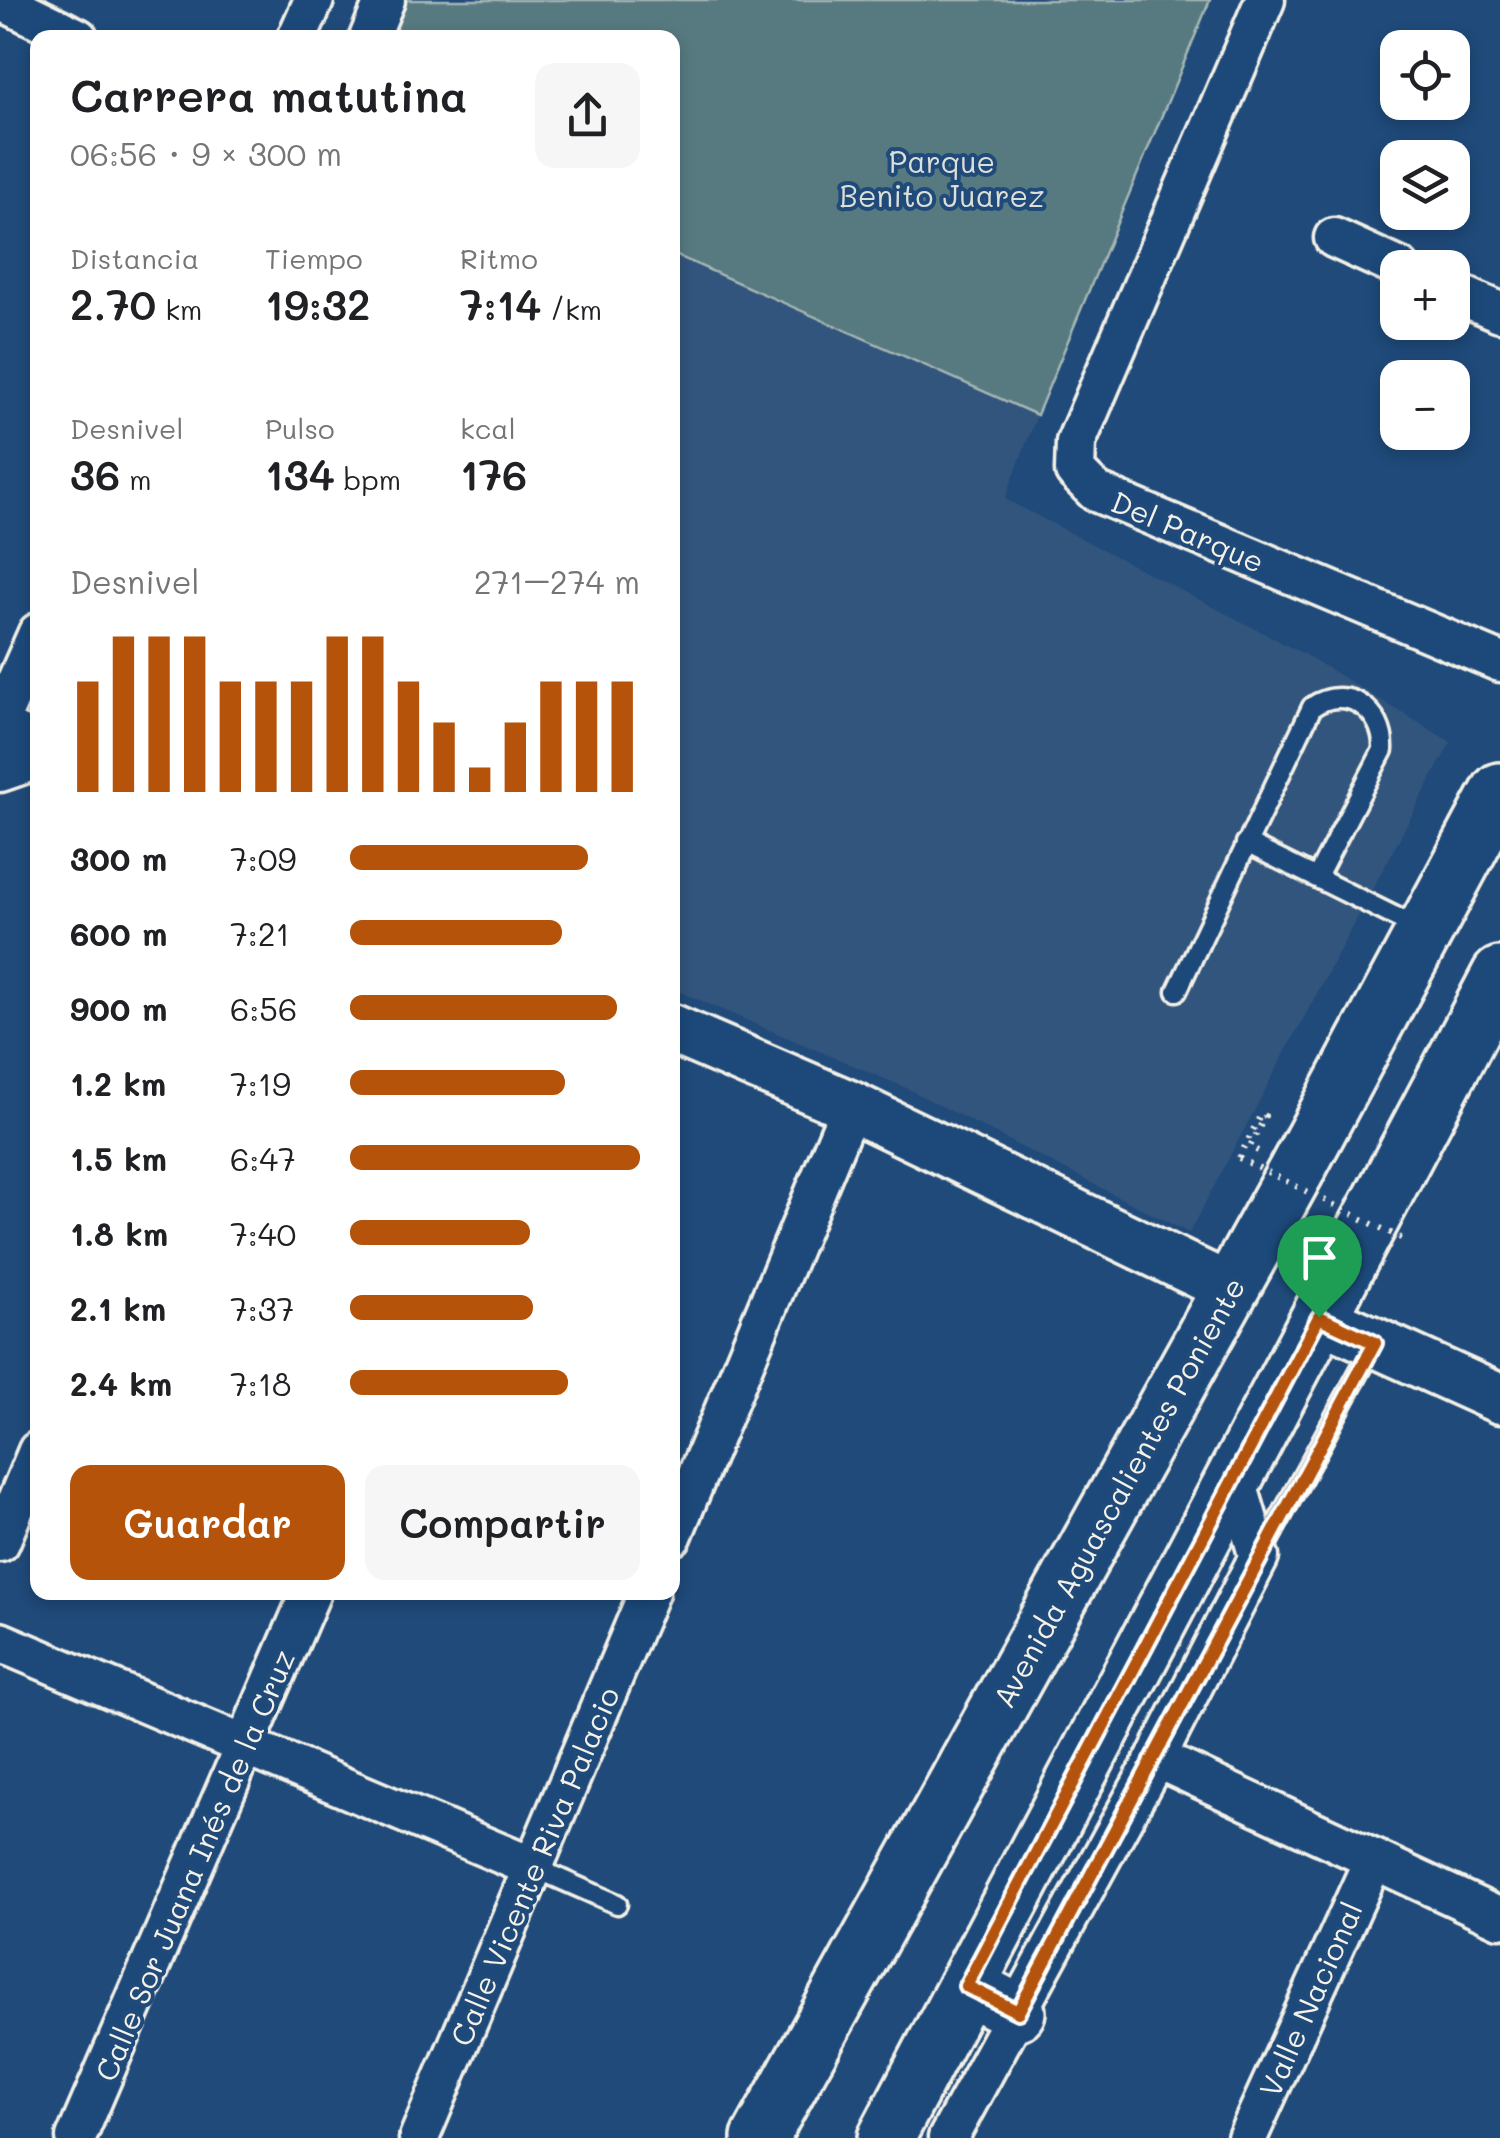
<!DOCTYPE html>
<html lang="es">
<head>
<meta charset="utf-8">
<style>
	body { margin:0; font-family:Mali,sans-serif; background:#f6f6f6; color:#202124; height:100vh; display:flex; flex-direction:column; font-size:38px; white-space:nowrap }
	* { box-sizing:border-box; margin:0 }
	p { font-size:32px; color:#757577 }
	.icon { flex:none; width:55px; height:55px; fill:none; stroke:currentColor; stroke-width:2; stroke-linecap:round; stroke-linejoin:round }
	.map { position:relative; flex:1; overflow:hidden }
	.details { position:absolute; left:30px; top:30px; width:650px; height:1570px; display:flex; flex-direction:column; background:#fff; border-radius:20px; box-shadow:0 5px 15px #0003 }
	.details>* { flex:none }
	.fabs { position:absolute; left:1380px; top:30px; display:grid; gap:20px }
	.fabs a { display:grid; place-items:center; width:90px; height:90px; border-radius:20px; background:#fff; box-shadow:0 5px 15px #0003; font-size:50px }
	.pin { position:absolute; display:grid; place-items:center; width:85px; height:85px; color:#fff; margin:-102px -42px; border-radius:50% 50% 50% 0; rotate:-45deg; box-shadow:0 0 10px #0007 }
	.pin .icon { rotate:45deg }
	.round { display:grid; place-items:center; flex:none; width:105px; height:105px; border-radius:20px; background:#f6f6f6 }
	.summary { display:flex; align-items:center; justify-content:space-between; height:170px; padding:0 40px }
	h1 { font-size:45px; font-weight:600; line-height:75px }
	.figures { display:grid; grid-template-columns:repeat(3,1fr); gap:15px; height:170px; padding:10px 40px }
	.figures div { display:grid; align-content:center }
	.figures b { font-size:42px; font-weight:600 }
	.figures small { font-size:28px; font-weight:400 }
	.figures p { font-size:28px }
	.chart { height:280px; padding:20px 40px }
	.chart p { display:flex; justify-content:space-between }
	.chart svg { width:100%; height:180px; margin-top:10px; stroke:#b45309; stroke-width:6 }
	.action { display:flex; gap:20px; margin-top:auto; padding:20px 40px }
	.action a { flex:1; height:115px; border-radius:20px; background:#b45309; color:#fff; font-size:40px; font-weight:600; line-height:115px; text-align:center }
	.action a+a { background:#f6f6f6; color:#202124 }
	ul { padding:0 40px; list-style:none; font-size:32px }
	li { display:grid; grid-template-columns:160px 120px 1fr; align-items:center; height:75px }
	li i { height:25px; border-radius:12px; background:#b45309 }
	.map>svg:first-child { display:block }
	.built { fill:#33547d }
	.green { fill:#577a80; stroke:#a6b6b4; stroke-width:2.5 }
	.lines { fill:none; stroke-linecap:round; stroke-linejoin:round }
	.service-casing { stroke:#f4f1e8; stroke-width:25 }
	.minor-casing { stroke:#f4f1e8; stroke-width:45 }
	.tertiary-casing { stroke:#f4f1e8; stroke-width:55 }
	.primary-casing { stroke:#f4f1e8; stroke-width:62 }
	.path { stroke:#f4f1e8; stroke-width:6; stroke-dasharray:2.5 8; stroke-linecap:butt }
	.service { stroke:#1f4a7a; stroke-width:18 }
	.minor { stroke:#1f4a7a; stroke-width:38 }
	.tertiary { stroke:#1f4a7a; stroke-width:48 }
	.primary { stroke:#1f4a7a; stroke-width:55 }
	.path-bridge { stroke:#f4f1e8; stroke-width:6; stroke-dasharray:2.5 8; stroke-linecap:butt }
	.route-casing { stroke:#fff; stroke-width:20 }
	.route { stroke:#b45309; stroke-width:12 }
	.labels { text-anchor:middle; dominant-baseline:central; stroke-width:8; stroke-linejoin:round; paint-order:stroke }
	.park-label { font-size:30px; fill:#dcdfd8; stroke:#1f4a7a }
	.street-label { font-size:30px; fill:#f4f1e8; stroke:#1f4a7a }
</style>
</head>
<body>
<div class="map">
<svg width="1500" height="2138" viewBox="0 0 1500 2138">
	<rect width="100%" height="100%" fill="#1f4a7a"/>
	<filter id="ink" filterUnits="userSpaceOnUse"><feTurbulence type="fractalNoise" baseFrequency=".01" numOctaves="2"/><feDisplacementMap in="SourceGraphic" scale="20" xChannelSelector="R" yChannelSelector="G"/><feConvolveMatrix kernelMatrix="1 2 1 2 8 2 1 2 1" color-interpolation-filters="sRGB"/></filter>
	<g filter="url(#ink)">
		<path class="built" d="M673 254 1037 415 1005 499 1304 654 1451 742 1189 1233 906 1088 673 989Z"/>
		<path class="green" d="M400 0H1210L1037 415 673 254 672 38H384Z"/>
		<g class="lines">
			<g class="service-casing">
				<g id="service">
					<path d="M1246 843 1420 929"/>
					<path d="M1177 991 1312 707C1347 683 1385 711 1383 750L1317 877"/>
					<path d="M1262 1552 1375 1343"/>
					<path d="M535 1868 617 1904"/>
				</g>
			</g>
			<g class="minor-casing">
				<g id="minor">
					<path d="M0 0 78 38"/>
					<path d="M1265 0 1076 442 1075 471 1096 492 1500 662"/>
					<path d="M297 38 314 0"/>
					<path d="M369 38 385 0"/>
					<path d="M1334 238 1400 268"/>
					<path d="M1452 291 1500 312"/>
					<path d="M0 719 38 633"/>
					<path d="M0 772 38 759"/>
					<path d="M672 1536 851 1106"/>
					<path d="M0 1542 38 1451"/>
					<path d="M0 1642 535 1868"/>
					<path d="M1156 1758 1500 1918"/>
					<path d="M76 2138 311 1592"/>
					<path d="M419 2138 649 1592"/>
					<path d="M948 2138 1156 1758 1259 1557 1235 1477"/>
					<path d="M1247 2138 1374 1859"/>
				</g>
			</g>
			<g class="tertiary-casing">
				<g id="tertiary">
					<path d="M0 732 38 749"/>
					<path d="M672 1029 851 1106 1231 1289"/>
					<path d="M1319 1317 1500 1399"/>
				</g>
			</g>
			<g class="primary-casing">
				<g id="primary">
					<path d="M966 1986 1017 2012"/>
					<path d="M760 2138 1296 1171 1500 791"/>
					<path d="M886 2138 1500 975"/>
				</g>
			</g>
			<path class="path" d="M1239 1158 1261 1114 1265 1116 1250 1147 1260 1152"/>
			<use href="#service" class="service"/>
			<use href="#minor" class="minor"/>
			<use href="#tertiary" class="tertiary"/>
			<use href="#primary" class="primary"/>
			<path class="path-bridge" d="M1239 1158 1407 1241"/>
		</g>
	</g>
	<g class="lines" filter="url(#ink)">
		<g class="route-casing">
			<path id="route" d="M1319 1317 1375 1343 1018 2012 966 1986Z"/>
		</g>
		<use href="#route" class="route"/>
	</g>
	<g class="labels">
		<g class="park-label">
			<text x="942" y="161">Parque<tspan x="942" dy="34">Benito Juarez</tspan></text>
		</g>
		<g class="street-label">
			<text transform="translate(1188 531) rotate(23)">Del Parque</text>
			<text transform="translate(1118 1492) rotate(-61)">Avenida Aguascalientes Poniente</text>
			<text transform="translate(194 1865) rotate(-67)">Calle Sor Juana Inés de la Cruz</text>
			<text transform="translate(534 1866) rotate(-67)">Calle Vicente Riva Palacio</text>
			<text transform="translate(1310 1999) rotate(-66)">Valle Nacional</text>
		</g>
	</g>
</svg>
<div class="fabs">
<a><svg class="icon" aria-label="locate" viewBox="0 0 24 24"><circle cx="12" cy="12" r="6"/><path d="M12 2v4M12 18v4M2 12h4M18 12h4"/></svg></a>
<a><svg class="icon" aria-label="layers" viewBox="0 0 24 24"><path d="M12 4l9 5-9 5-9-5zM3 14l9 5 9-5"/></svg></a>
<a>+</a>
<a>−</a>
</div>
<div class="pin" style="left:1319px;top:1317px;background:#1e9e55"><svg class="icon" aria-label="arrive" viewBox="0 0 24 24"><path d="M6 21V4h12l-3 4 3 4H6"/></svg></div>
<section class="details">
<div class="summary"><div><h1>Carrera matutina</h1><p>06:56 · 9 × 300 m</p></div><a class="round"><svg class="icon" aria-label="share" viewBox="0 0 24 24"><path d="M12 15V3M7 8l5-5 5 5M5 13v7h14v-7"/></svg></a></div>
<div class="figures">
<div><p>Distancia</p><b>2.70<small> km</small></b></div>
<div><p>Tiempo</p><b>19:32</b></div>
<div><p>Ritmo</p><b>7:14<small> /km</small></b></div>
</div>
<div class="figures">
<div><p>Desnivel</p><b>36<small> m</small></b></div>
<div><p>Pulso</p><b>134<small> bpm</small></b></div>
<div><p>kcal</p><b>176</b></div>
</div>
<div class="chart"><p><span>Desnivel</span>271–274 m</p>
<svg viewBox="0 0 160 44" preserveAspectRatio="none"><path d="M5 44V17M15 44V6M25 44V6M35 44V6M45 44V17M55 44V17M65 44V17M75 44V6M85 44V6M95 44V17M105 44V27M115 44V38M125 44V27M135 44V17M145 44V17M155 44V17"/></svg>
</div>
<ul>
<li><b>300 m</b>7:09<i style="width:82%"></i></li>
<li><b>600 m</b>7:21<i style="width:73%"></i></li>
<li><b>900 m</b>6:56<i style="width:92%"></i></li>
<li><b>1.2 km</b>7:19<i style="width:74%"></i></li>
<li><b>1.5 km</b>6:47<i style="width:100%"></i></li>
<li><b>1.8 km</b>7:40<i style="width:62%"></i></li>
<li><b>2.1 km</b>7:37<i style="width:63%"></i></li>
<li><b>2.4 km</b>7:18<i style="width:75%"></i></li>
</ul>
<div class="action"><a>Guardar</a><a>Compartir</a></div>
</section>
</div>
</body>
</html>
